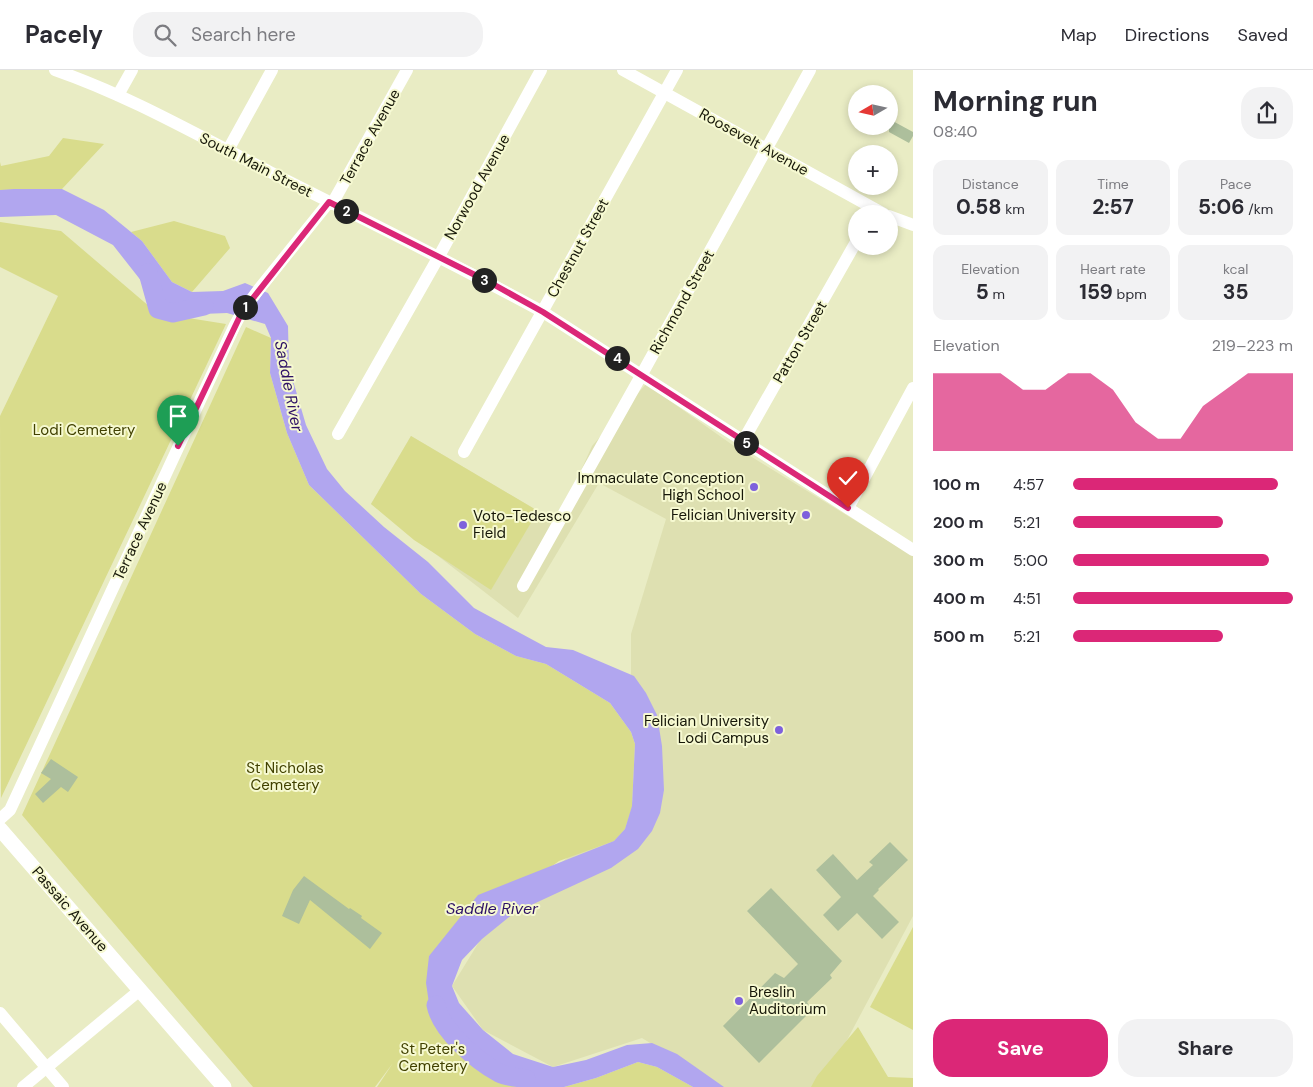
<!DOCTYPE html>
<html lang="en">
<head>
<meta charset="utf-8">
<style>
	body { margin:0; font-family:"DM Sans",sans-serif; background:#f2f2f3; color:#2b2b33; height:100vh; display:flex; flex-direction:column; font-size:19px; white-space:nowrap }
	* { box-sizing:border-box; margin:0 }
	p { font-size:16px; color:#7c7c81 }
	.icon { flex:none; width:28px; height:28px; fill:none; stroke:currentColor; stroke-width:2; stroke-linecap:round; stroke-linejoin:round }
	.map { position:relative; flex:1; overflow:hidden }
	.side { display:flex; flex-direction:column; background:#fff; width:400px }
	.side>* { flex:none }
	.needle { width:32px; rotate:261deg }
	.fabs { position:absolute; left:848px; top:15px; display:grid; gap:10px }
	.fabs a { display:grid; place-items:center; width:50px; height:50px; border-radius:50%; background:#fff; box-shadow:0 2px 8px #0003; font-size:25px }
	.pin { position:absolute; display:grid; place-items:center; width:42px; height:42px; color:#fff; margin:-51px -21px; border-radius:50% 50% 50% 0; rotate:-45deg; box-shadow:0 0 5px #0007 }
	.pin .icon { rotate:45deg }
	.km { position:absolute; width:25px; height:25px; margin:-12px; border-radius:50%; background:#222; color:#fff; font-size:14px; line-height:25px; text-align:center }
	.round { display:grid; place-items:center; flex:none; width:52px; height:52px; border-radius:20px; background:#f2f2f3 }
	.headline { display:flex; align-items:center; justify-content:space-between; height:85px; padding:0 20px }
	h1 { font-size:28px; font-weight:700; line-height:38px }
	.metrics { display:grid; grid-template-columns:repeat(3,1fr); gap:8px; height:85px; padding:5px 20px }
	.metrics div { display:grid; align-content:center; border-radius:12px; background:#f2f2f3; text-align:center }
	.metrics b { font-size:21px; font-weight:700 }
	.metrics small { font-size:14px; font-weight:400 }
	.metrics p { font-size:14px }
	.chart { height:140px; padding:10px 20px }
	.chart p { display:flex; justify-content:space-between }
	.chart svg { width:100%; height:90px; margin-top:5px; fill:#db2777; opacity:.7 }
	.cta { display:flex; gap:10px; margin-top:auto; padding:10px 20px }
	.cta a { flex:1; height:58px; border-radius:20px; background:#db2777; color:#fff; font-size:20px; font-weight:700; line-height:58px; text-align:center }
	.cta a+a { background:#f2f2f3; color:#2b2b33 }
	ul { padding:0 20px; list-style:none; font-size:16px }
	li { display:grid; grid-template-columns:80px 60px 1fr; align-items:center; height:38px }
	li i { height:12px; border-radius:6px; background:#db2777 }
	header { display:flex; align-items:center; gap:30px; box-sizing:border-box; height:70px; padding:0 25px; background:#fff; border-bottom:1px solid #e1e1e2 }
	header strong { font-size:24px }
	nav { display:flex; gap:28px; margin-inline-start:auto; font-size:18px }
	.search { width:350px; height:45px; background:#f2f2f3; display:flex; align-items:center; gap:12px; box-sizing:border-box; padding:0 18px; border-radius:20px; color:#7c7c81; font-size:19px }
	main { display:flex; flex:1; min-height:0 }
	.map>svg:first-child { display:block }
	.built { fill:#dee0b1 }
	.green { fill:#d9dc8c }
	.water { fill:#b1a6ef }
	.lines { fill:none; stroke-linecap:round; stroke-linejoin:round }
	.river { stroke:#b1a6ef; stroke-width:19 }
	.building { fill:#adbf9c }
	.minor { stroke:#fff; stroke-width:12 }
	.major { stroke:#fff; stroke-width:15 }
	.route-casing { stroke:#fff; stroke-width:10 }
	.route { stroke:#db2777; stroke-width:6 }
	.poi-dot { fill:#7e61dc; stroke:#f6f9d1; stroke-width:2 }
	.labels { text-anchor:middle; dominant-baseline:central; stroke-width:4; stroke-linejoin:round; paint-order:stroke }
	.street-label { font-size:15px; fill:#161708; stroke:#f6f9d1 }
	.park-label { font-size:15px; fill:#414100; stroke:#f6f9d1 }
	.poi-label { font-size:15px; fill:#161708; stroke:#f6f9d1; text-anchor:end }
	.water-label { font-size:16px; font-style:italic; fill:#2d1165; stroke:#f6f9d1 }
</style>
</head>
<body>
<header>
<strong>Pacely</strong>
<div class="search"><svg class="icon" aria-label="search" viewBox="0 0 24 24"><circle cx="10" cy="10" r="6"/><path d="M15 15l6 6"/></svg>Search here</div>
<nav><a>Map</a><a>Directions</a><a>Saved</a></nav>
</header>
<main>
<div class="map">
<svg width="913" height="1017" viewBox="0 0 913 1017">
	<rect width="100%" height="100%" fill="#e9ecc4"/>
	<path class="built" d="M646 314 734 376 913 486V846L822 1017H722L642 968 553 997 483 960 452 916 490 854 659 709 631 611V564L666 449 599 413 518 548 371 434 411 366 538 441 556 456 592 376Z"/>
	<g class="green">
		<path d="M63 68 104 74 62 119 0 120V92L1 96 49 86Z"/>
		<path d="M174 151 225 166 230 178 192 222 172 212 142 171 131 162Z"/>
		<path d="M0 152 61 161 157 243 226 254 1 728 0 346 58 226 0 197Z"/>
		<path d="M246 257 271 268 270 303 287 363 309 415 421 524 475 564 516 586 546 594 610 633 631 662 635 674 632 737 625 759 614 771 559 791 429 886 473 987 525 1017H377L393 993 375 1017H253L22 745Z"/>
		<path d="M411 366 538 441 491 520 414 470 371 434Z"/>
		<path d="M913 857V960L870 937Z"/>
		<path d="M858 957 888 1007 913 1008V1017H811L817 1006Z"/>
		<path d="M638 992 657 997 693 1017H564L596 1008Z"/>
	</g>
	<path class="water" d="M14 119H62L104 140 142 171 172 212 192 222 223 221 245 213 268 223 288 256 289 297 306 355 327 399 345 421 384 457 428 492 474 538 546 577 573 580 634 606 646 623 657 645 662 676 664 720 660 743 652 761 638 779 611 798 514 843 482 869 462 890 452 916 459 933 483 960 513 984 553 997 586 990 627 975 652 973 677 984 724 1017H693L657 997 638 992 596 1008 564 1017H525L473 987 430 940 426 913 429 886 478 825 614 771 625 759 632 736 635 674 631 662 610 633 546 594 516 586 475 564 421 524 309 415 287 363 270 303 271 268 265 254 227 243 202 244 175 241 157 231 113 175 56 145 0 147V120Z"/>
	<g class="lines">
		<g class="river">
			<path d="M148 203 158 239 173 243 204 236"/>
			<path d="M436 935C441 961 477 991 499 1003 507 1007 518 1007 526 1009"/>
		</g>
	</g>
	<g class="building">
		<path d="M889 49 913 62V66L909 73 889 62Z"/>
		<path d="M51 689 78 707 68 722 61 717 43 733 35 724 51 709 41 703Z"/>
		<path d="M890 772 908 790 878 819 879 820 873 826 899 852 882 869 857 843 838 861 823 845 841 827 816 800 833 784 857 810 873 795 869 792Z"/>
		<path d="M304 806 349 839 350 838 362 846 361 848 382 863 370 879 310 830 299 854 282 846 293 820Z"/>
		<path d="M771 818 842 891 830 905 832 908 807 932 812 940 759 993 723 956 775 903 784 908 798 894 747 841Z"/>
	</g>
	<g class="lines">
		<g class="minor">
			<path d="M55 0C130 26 199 66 270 102 361 148 453 193 543 242L913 480"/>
			<path d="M623 0 884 144"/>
			<path d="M118 25 132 0"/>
			<path d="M228 80 272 0"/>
			<path d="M332 134 407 0"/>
			<path d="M889 146 913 155"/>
			<path d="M338 364 438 188 541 0"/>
			<path d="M743 371 856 172"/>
			<path d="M464 382 677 0"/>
			<path d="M848 438 913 318"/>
			<path d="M523 516 642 304 810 0"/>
			<path d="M0 749 10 740 235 255 242 242 259 219 329 132"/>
			<path d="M0 943 63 1017"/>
			<path d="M23 1017 140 920"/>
		</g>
		<path class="major" d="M0 759 224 1017"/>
	</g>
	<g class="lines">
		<g class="route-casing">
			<path id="route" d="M178 376 242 242 329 132 491 213 543 242 848 438"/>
		</g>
		<use href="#route" class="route"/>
	</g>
	<g class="poi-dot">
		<circle cx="754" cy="417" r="5"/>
		<circle cx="806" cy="445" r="5"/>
		<circle cx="463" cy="455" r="5"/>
		<circle cx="779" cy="660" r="5"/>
		<circle cx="739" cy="931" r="5"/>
	</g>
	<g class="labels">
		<g class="street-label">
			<text transform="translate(370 67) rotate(-61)">Terrace Avenue</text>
			<text transform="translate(754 72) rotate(29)">Roosevelt Avenue</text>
			<text transform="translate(256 95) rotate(27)">South Main Street</text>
			<text transform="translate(477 117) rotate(-61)">Norwood Avenue</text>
			<text transform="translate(578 178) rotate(-61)">Chestnut Street</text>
			<text transform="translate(682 232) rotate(-61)">Richmond Street</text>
			<text transform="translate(800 272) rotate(-60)">Patton Street</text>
			<text transform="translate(140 461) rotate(-65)">Terrace Avenue</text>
			<text transform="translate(70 839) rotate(49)">Passaic Avenue</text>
		</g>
		<g class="park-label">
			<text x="84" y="360">Lodi Cemetery</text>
			<text x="285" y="698">St Nicholas<tspan x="285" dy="17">Cemetery</tspan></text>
			<text x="433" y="979">St Peter's<tspan x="433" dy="17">Cemetery</tspan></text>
		</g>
		<g class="poi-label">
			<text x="744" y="408">Immaculate Conception<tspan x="744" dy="17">High School</tspan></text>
			<text x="796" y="445">Felician University</text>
			<text x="473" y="446" text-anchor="start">Voto-Tedesco<tspan x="473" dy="17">Field</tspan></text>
			<text x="769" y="651">Felician University<tspan x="769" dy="17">Lodi Campus</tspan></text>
			<text x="749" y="922" text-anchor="start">Breslin<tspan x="749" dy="17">Auditorium</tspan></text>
		</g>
		<g class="water-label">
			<text transform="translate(289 316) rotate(79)">Saddle River</text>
			<text x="492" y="838">Saddle River</text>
		</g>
	</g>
</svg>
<div class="fabs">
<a><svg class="needle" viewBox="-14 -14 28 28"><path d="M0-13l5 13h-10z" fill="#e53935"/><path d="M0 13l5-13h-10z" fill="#7c7c81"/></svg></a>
<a>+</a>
<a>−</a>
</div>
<div class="pin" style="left:178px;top:376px;background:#1e9e55"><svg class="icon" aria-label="arrive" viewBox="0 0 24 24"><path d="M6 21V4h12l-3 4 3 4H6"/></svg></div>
<div class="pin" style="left:848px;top:438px;background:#d93025"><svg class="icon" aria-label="check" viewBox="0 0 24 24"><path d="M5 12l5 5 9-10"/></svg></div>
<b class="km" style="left:245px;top:237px">1</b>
<b class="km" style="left:346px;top:141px">2</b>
<b class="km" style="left:484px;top:210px">3</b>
<b class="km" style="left:617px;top:288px">4</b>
<b class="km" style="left:746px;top:373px">5</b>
</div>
<section class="side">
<div class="headline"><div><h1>Morning run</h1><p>08:40</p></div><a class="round"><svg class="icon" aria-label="share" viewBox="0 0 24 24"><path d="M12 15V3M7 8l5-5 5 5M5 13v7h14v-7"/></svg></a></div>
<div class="metrics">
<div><p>Distance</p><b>0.58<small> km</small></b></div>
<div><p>Time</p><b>2:57</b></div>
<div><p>Pace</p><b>5:06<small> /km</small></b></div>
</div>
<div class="metrics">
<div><p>Elevation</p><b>5<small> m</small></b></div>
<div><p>Heart rate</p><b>159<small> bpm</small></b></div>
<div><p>kcal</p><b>35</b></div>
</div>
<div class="chart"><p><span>Elevation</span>219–223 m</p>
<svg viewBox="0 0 160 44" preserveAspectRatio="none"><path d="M0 44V6L10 6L20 6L30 6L40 14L50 14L60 6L70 6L80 14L90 30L100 38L110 38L120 22L130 14L140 6L150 6L160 6V44z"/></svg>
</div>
<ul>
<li><b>100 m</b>4:57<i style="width:93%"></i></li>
<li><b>200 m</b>5:21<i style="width:68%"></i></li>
<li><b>300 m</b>5:00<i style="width:89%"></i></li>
<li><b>400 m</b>4:51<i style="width:100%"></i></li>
<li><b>500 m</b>5:21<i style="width:68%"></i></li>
</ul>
<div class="cta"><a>Save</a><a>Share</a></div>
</section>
</main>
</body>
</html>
